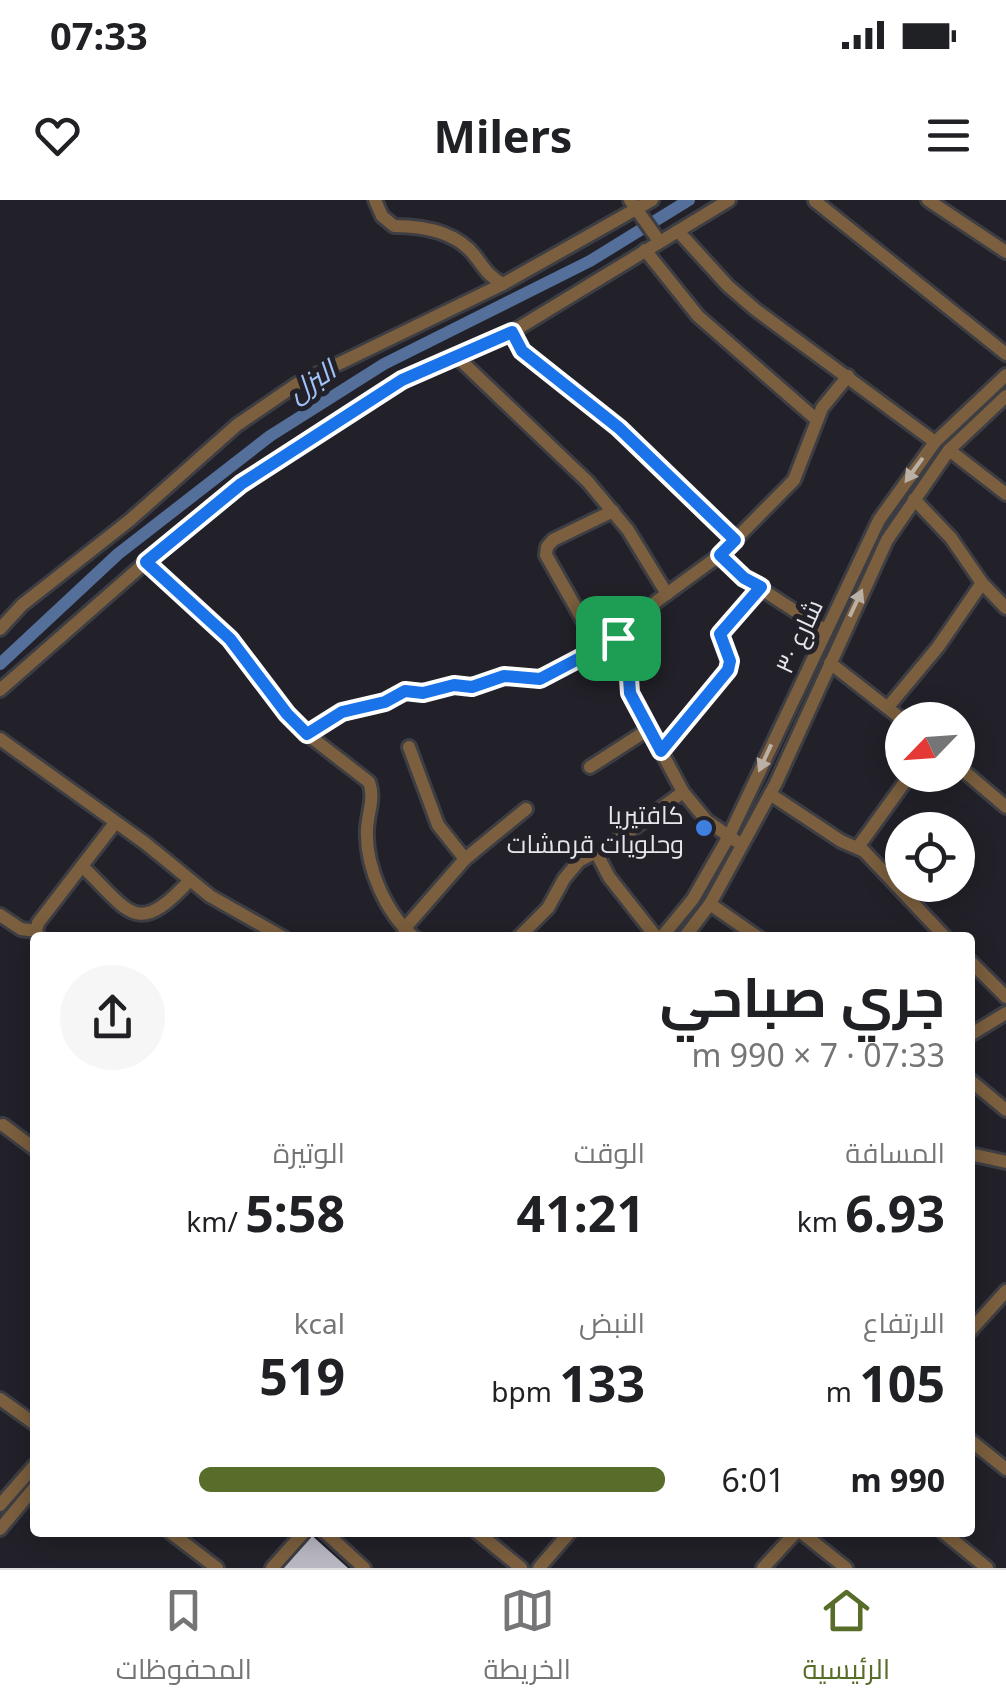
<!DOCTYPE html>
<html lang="ar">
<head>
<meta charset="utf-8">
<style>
	body { margin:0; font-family:"Noto Sans",Cairo,sans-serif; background:#f6f6f6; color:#202124; direction:rtl; height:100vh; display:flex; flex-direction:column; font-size:38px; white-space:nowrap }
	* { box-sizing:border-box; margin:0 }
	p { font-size:32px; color:#757577 }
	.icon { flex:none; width:55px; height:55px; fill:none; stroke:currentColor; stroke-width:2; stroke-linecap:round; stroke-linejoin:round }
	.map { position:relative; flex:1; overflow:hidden; direction:ltr }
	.details { position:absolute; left:30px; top:732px; width:945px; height:605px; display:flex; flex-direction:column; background:#fff; border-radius:10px; box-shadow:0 5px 25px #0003; direction:rtl }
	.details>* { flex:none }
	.needle { width:65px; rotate:245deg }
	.fabs { position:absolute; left:885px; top:502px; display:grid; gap:20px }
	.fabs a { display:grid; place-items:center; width:90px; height:90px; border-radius:50%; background:#fff; box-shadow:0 5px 25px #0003; font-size:50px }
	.pin { position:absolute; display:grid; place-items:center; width:85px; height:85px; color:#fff; margin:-42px; border-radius:20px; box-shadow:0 5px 15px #0006 }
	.round { display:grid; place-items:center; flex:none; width:105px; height:105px; border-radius:52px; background:#f6f6f6 }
	.overview { display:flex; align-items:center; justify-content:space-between; height:170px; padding:0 30px }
	h1 { font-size:55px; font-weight:700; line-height:75px }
	.figures { display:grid; grid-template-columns:repeat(3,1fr); gap:15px; height:170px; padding:10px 30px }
	.figures div { display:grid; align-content:center }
	.figures b { font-size:50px; font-weight:700 }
	.figures small { font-size:28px; font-weight:400 }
	.figures p { font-size:28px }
	ul { padding:0 30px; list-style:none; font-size:32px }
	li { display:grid; grid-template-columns:160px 120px 1fr; align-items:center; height:75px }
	li i { height:25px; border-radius:12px; background:#586d29 }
	.status { display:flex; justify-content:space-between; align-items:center; height:70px; padding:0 50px; background:#fff; direction:ltr }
	.status svg { height:28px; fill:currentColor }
	header { display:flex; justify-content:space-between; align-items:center; height:130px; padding:0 30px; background:#fff; font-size:45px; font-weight:700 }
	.tabs { display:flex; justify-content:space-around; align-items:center; height:140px; border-top:2px solid #e0e0e0; background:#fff; font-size:28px; color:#757577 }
	.tabs a { display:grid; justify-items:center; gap:5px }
	.tabs .active { color:#586d29 }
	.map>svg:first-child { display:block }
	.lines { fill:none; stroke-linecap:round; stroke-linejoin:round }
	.canal { stroke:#546f99; stroke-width:12 }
	.building { fill:#b9b8c2 }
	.minor-casing { stroke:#3d3d44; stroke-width:18 }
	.minor { stroke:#7b5f3e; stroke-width:12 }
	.oneway { fill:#bbb0a6 }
	.route-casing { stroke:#fff; stroke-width:20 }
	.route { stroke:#1a73e8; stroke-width:12 }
	.shop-dot { fill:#3f7fe0; stroke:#222129; stroke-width:4 }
	.labels { text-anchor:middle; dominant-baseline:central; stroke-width:10; stroke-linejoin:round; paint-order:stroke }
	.street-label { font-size:25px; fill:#e6e6eb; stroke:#222129 }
	.poi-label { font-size:25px; fill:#e6e6eb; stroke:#222129; text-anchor:end }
	.water-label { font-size:28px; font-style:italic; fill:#a0c2f7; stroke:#222129 }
</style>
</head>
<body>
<div class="status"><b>07:33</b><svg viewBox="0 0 49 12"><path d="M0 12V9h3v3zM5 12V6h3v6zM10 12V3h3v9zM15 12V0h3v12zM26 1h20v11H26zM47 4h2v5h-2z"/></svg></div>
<header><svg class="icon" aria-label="menu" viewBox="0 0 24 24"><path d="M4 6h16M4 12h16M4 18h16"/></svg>Milers<svg class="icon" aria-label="heart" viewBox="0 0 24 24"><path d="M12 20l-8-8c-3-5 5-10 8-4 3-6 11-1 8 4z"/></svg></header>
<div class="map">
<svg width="1006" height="1368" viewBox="0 0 1006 1368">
	<rect width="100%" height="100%" fill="#222129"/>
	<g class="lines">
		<path class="canal" d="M0 464 118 354 270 236 384 164 590 61 689 0"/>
	</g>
	<path class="building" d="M309 1333 348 1368H278Z"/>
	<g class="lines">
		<g class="minor-casing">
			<g id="minor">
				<path d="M375 0 382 16 394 26C423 26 456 31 475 56 485 69 488 76 503 84"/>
				<path d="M630 0 659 41"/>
				<path d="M928 0 1006 52"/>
				<path d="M815 1 1006 154"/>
				<path d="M678 31 728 86 756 110 935 242"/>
				<path d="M645 50 698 116 817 220"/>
				<path d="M512 132 522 151 619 229 735 341"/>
				<path d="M456 156 588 282 628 330 667 394"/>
				<path d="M949 250 1006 294"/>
				<path d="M914 299 951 338 982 383 1006 408"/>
				<path d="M720 355 744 378 826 431"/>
				<path d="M146 362 230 439 287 514 307 534 369 582C375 598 368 612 367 629 365 666 386 714 415 738"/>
				<path d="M0 429 22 405 130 320 237 225 297 184 503 84 652 0"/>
				<path d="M618 439 628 463 630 493 683 592 707 621 736 641"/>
				<path d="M605 445 589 431 546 355 547 347 553 340 613 311"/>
				<path d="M830 463 903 520"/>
				<path d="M0 490 162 348 241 285 402 180 512 132 729 0"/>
				<path d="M888 507 938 447 982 383"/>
				<path d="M307 534 342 513 373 506 405 491 423 493 454 485 472 487 504 476 541 479 623 435 657 401 720 355 794 280 822 208 848 176"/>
				<path d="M0 539 145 643 210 696 284 738"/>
				<path d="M409 547 438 625 465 659"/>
				<path d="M661 551 728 471 730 461 721 434 761 387"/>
				<path d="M958 566 1006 607"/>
				<path d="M590 567 649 529"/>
				<path d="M770 594 841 641 864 651 946 738"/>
				<path d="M858 647 910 575"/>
				<path d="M596 652 609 677 657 738"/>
				<path d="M82 666C130 712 136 739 190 680"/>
				<path d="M710 704 759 738"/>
				<path d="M0 715 21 729 36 731"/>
				<path d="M404 729 465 659 526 609"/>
				<path d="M39 738 36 731 38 723 115 623"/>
				<path d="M518 738 548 708 564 679 579 661 615 642 683 592"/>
				<path d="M661 738 693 699 729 636 879 320 935 242 1006 175"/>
				<path d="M684 738 710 704 776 583 887 340 949 250 1006 196"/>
				<path d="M970 761 1006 797"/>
				<path d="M970 835 1006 813"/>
				<path d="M970 880 1006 910"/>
				<path d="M3 925 35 949"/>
				<path d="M970 954 1006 962"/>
				<path d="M970 1131 1006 1091"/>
				<path d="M0 1199 35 1224"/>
				<path d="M970 1240 1006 1269"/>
				<path d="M0 1305 35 1265"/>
				<path d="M0 1329 35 1287"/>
				<path d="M170 1332 217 1368"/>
				<path d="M325 1332 364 1368"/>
				<path d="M477 1332 521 1368"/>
				<path d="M801 1332 846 1368"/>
				<path d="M943 1332 987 1368"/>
				<path d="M272 1368 304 1332"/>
				<path d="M539 1368 570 1332"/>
				<path d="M763 1368 796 1332"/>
			</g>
		</g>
		<use href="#minor" class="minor"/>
	</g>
	<defs><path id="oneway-solid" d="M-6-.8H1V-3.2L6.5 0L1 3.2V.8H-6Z" transform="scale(2.5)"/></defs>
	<g class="oneway">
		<use href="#oneway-solid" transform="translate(914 270) rotate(126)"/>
		<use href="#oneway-solid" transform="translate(856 403) rotate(-65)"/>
		<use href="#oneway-solid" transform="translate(765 558) rotate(115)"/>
	</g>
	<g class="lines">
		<g class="route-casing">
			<path id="route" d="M512 132 522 151 619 228 735 340 720 355 744 378 761 387 720 434 730 461 728 470 661 551 630 493 628 463 618 438 540 479 504 476 472 487 454 485 423 493 405 491 385 502 342 512 307 534 287 514 230 439 146 362 241 284 402 180Z"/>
		</g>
		<use href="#route" class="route"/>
	</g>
	<circle class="shop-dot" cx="704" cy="628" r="10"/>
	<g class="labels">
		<g class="street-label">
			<text transform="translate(798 436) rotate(-65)">شارع ٣٠</text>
		</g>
		<g class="poi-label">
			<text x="684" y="614">كافتيريا<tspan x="684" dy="29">وحلويات قرمشات</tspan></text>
		</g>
		<g class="water-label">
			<text transform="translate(311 180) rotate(-33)">البزل</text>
		</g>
	</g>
</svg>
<div class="fabs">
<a><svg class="needle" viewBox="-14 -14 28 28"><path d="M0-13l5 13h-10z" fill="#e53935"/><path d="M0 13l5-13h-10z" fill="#757577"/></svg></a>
<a><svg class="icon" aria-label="locate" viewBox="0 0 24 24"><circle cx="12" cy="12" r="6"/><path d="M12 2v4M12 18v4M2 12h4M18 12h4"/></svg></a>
</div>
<div class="pin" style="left:618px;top:438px;background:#1e9e55"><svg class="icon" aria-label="arrive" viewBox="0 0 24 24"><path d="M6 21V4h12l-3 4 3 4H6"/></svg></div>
<section class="details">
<div class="overview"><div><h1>جري صباحي</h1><p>07:33 · 7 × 990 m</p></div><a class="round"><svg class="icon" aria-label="share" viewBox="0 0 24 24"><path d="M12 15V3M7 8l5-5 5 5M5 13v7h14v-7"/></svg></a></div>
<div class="figures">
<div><p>المسافة</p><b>6.93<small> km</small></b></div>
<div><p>الوقت</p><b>41:21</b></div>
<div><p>الوتيرة</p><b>5:58<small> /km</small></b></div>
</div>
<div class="figures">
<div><p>الارتفاع</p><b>105<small> m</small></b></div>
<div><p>النبض</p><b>133<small> bpm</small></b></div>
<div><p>kcal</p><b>519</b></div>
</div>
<ul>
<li><b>990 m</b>6:01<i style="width:77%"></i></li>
</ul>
</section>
</div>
<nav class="tabs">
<a class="active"><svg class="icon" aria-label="home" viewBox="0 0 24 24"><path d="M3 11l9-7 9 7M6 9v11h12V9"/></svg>الرئيسية</a>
<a><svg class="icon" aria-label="map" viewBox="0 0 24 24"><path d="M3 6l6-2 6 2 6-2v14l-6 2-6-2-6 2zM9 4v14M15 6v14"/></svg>الخريطة</a>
<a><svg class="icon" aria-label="saved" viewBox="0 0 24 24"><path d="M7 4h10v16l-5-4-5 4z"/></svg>المحفوظات</a>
</nav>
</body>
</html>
